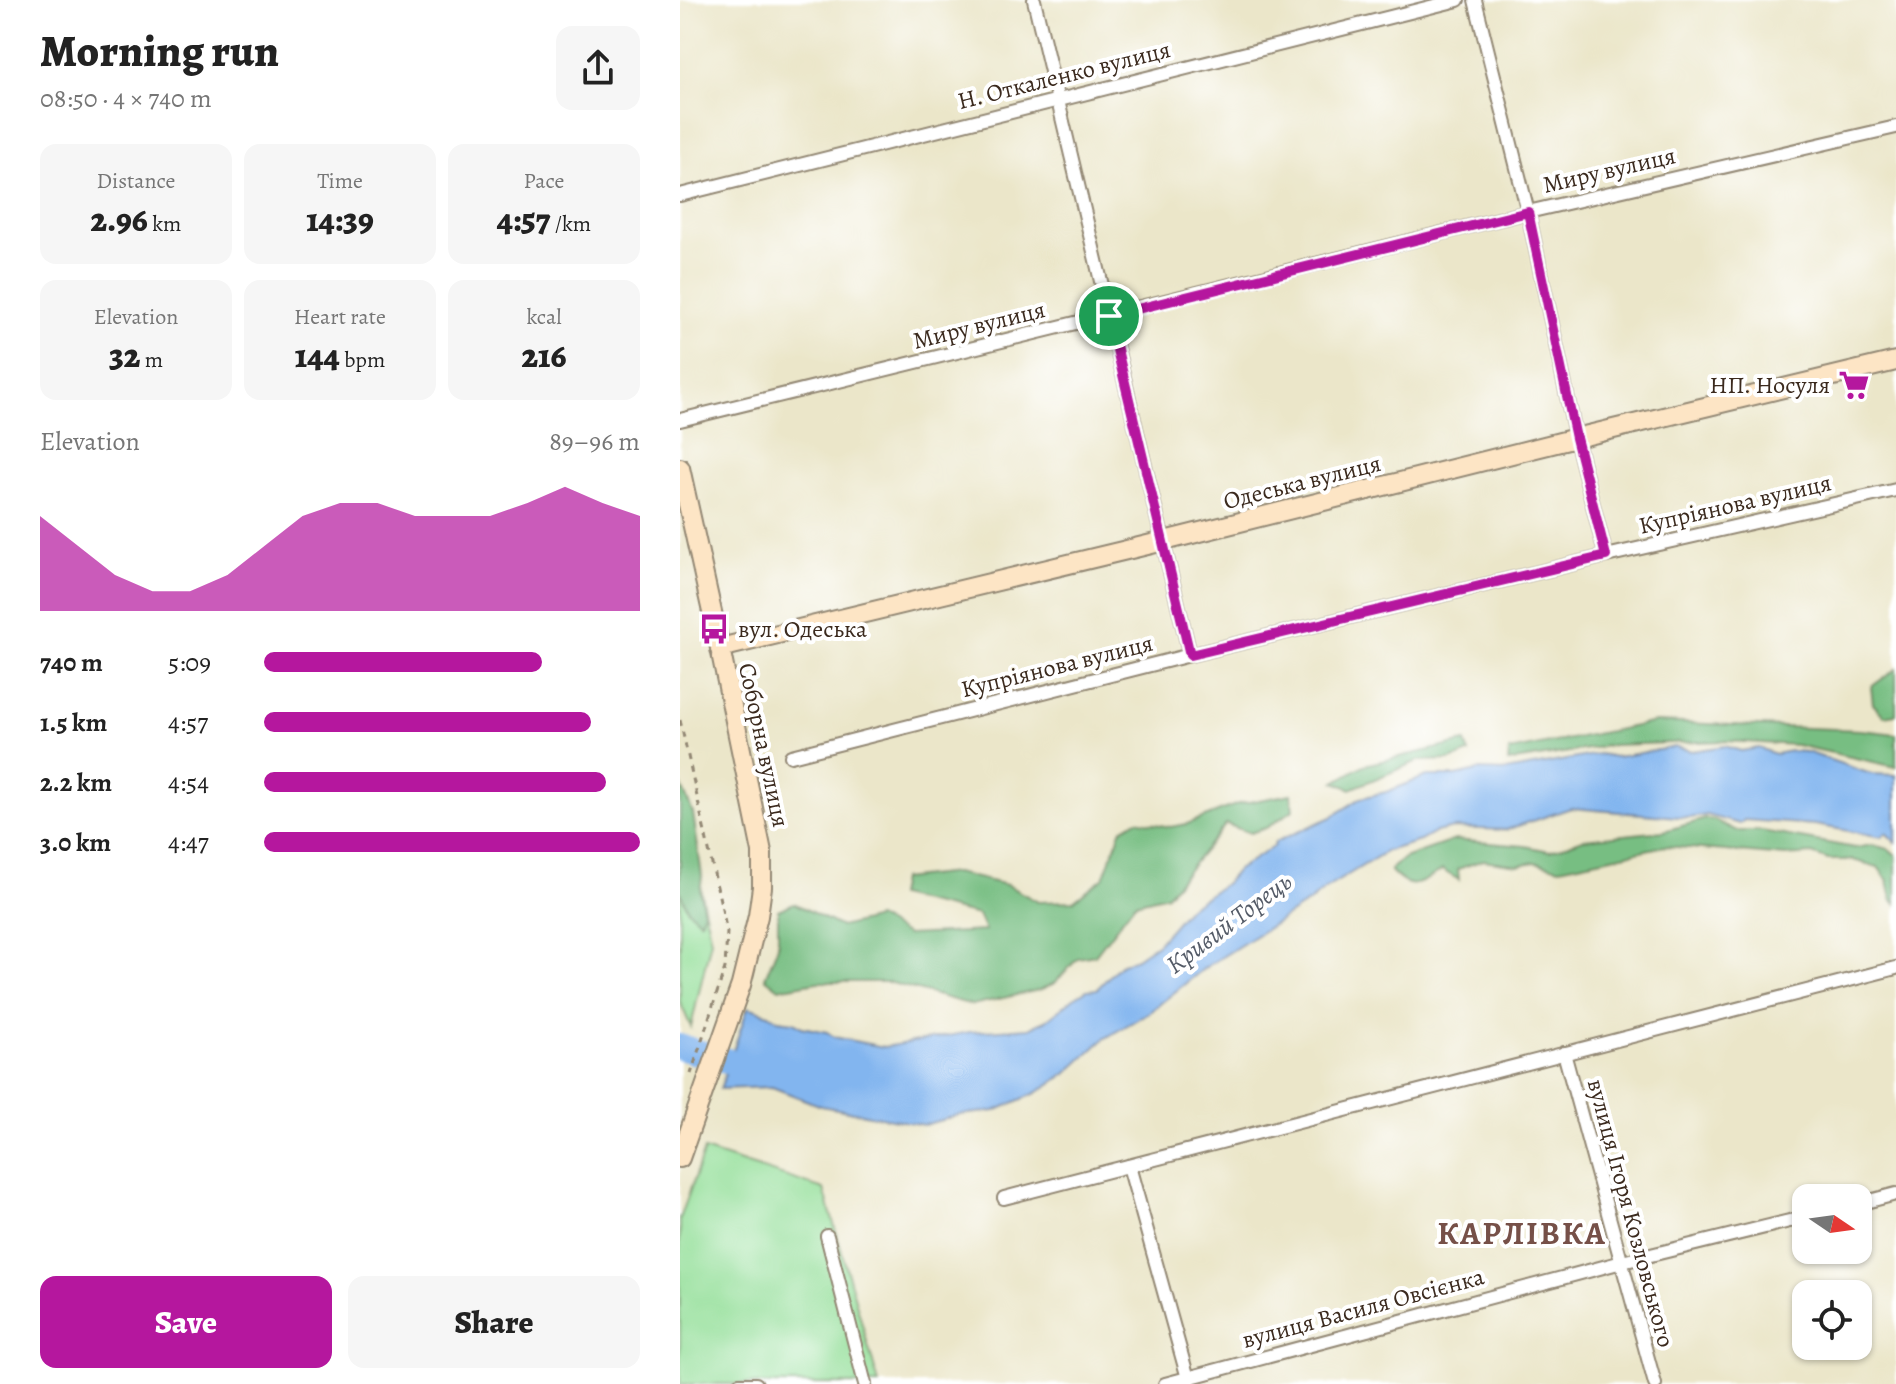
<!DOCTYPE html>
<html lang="en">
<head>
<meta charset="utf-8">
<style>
	body { margin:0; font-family:Alegreya,serif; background:#f6f6f6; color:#222; height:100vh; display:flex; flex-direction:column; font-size:30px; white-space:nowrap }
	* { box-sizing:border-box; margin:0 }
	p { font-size:26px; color:#767676 }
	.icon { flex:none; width:44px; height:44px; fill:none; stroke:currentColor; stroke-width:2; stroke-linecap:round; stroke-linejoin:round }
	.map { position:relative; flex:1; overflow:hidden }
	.sheet { display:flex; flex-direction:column; background:#fff; width:680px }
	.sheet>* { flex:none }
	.needle { width:52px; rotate:103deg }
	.tools { position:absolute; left:1112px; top:1184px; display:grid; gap:16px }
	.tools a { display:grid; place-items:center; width:80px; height:80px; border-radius:16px; background:#fff; box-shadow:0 2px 6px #0004; font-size:40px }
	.pin { position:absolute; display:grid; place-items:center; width:68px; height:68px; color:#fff; margin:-34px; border:4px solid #fff; border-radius:50%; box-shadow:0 2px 8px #0007 }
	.round { display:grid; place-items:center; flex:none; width:84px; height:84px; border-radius:16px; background:#f6f6f6 }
	.summary { display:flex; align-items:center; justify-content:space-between; height:136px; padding:0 40px }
	h1 { font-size:44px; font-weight:800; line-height:60px }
	.figures { display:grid; grid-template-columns:repeat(3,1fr); gap:12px; height:136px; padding:8px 40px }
	.figures div { display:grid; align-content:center; border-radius:16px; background:#f6f6f6; text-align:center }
	.figures b { font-size:34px; font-weight:800 }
	.figures small { font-size:22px; font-weight:400 }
	.figures p { font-size:22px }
	.chart { height:224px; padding:16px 40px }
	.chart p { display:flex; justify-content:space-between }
	.chart svg { width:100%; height:144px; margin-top:8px; fill:#b5179e; opacity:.7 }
	.cta { display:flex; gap:16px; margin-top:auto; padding:16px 40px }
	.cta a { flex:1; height:92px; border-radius:16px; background:#b5179e; color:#fff; font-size:32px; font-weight:800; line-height:92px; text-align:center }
	.cta a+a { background:#f6f6f6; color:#222 }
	ul { padding:0 40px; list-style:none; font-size:26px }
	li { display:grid; grid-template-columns:128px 96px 1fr; align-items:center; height:60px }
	li i { height:20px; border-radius:10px; background:#b5179e }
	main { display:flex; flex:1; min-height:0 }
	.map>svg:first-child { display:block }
	.green { fill:#94df9a; stroke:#68845c; stroke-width:2 }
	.forest { fill:#77be82; stroke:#597450; stroke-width:2 }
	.water { fill:#82b5ef; stroke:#5e7086; stroke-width:2 }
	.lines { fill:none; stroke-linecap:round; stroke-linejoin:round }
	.river { stroke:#82b5ef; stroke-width:26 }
	.street-casing { stroke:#938874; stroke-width:16 }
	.secondary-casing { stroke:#938874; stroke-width:22 }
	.path { stroke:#938874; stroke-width:3; stroke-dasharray:6 6; stroke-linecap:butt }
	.street { stroke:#fff; stroke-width:12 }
	.secondary { stroke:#fde5c5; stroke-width:18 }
	.route-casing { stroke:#fff; stroke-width:16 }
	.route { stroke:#b5179e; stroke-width:10 }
	.labels { text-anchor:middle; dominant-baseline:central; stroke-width:8; stroke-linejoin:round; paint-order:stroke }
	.street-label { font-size:24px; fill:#3b2a1e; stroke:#fff }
	.poi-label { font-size:24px; fill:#3b2a1e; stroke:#fff; text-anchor:end }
	.water-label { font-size:26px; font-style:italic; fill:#545b67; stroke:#fff }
	.district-label { font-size:32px; font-weight:bold; letter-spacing:2px; fill:#765048; stroke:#fff }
</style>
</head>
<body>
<main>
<section class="sheet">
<div class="summary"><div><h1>Morning run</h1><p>08:50 · 4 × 740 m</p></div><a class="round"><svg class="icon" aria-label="share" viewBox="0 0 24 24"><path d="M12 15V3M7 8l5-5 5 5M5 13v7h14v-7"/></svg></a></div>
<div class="figures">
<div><p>Distance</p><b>2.96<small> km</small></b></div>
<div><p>Time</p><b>14:39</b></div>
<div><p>Pace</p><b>4:57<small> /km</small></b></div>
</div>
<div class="figures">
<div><p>Elevation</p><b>32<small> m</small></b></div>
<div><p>Heart rate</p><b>144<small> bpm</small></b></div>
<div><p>kcal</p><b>216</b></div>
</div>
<div class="chart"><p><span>Elevation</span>89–96 m</p>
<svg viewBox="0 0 160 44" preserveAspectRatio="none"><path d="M0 44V15L10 24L20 33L30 38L40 38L50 33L60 24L70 15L80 11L90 11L100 15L110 15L120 15L130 11L140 6L150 11L160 15V44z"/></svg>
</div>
<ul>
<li><b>740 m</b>5:09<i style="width:74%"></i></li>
<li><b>1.5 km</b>4:57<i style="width:87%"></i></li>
<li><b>2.2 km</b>4:54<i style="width:91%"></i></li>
<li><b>3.0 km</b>4:47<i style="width:100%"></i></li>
</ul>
<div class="cta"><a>Save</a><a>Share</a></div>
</section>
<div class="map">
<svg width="1216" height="1384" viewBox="0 0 1216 1384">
	<rect width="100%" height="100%" fill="#fff"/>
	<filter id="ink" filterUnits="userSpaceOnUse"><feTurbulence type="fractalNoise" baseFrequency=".0125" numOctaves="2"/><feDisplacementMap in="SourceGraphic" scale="16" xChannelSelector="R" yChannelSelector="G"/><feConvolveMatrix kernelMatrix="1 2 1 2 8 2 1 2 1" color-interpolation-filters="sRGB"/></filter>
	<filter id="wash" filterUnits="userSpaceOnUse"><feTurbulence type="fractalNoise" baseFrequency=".006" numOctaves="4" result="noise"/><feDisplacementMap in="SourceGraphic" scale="32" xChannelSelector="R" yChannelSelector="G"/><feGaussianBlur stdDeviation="1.8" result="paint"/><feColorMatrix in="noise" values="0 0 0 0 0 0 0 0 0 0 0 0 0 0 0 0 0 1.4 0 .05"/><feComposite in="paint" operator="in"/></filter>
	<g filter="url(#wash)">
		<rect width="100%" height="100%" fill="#ebe6c9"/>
		<g class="green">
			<path d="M0 795 31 940 11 1027 0 1002Z"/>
			<path d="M24 1150 144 1189 199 1384H0V1219Z"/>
		</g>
		<g class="forest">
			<path d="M1216 669V714L1204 716 1193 704 1191 687Z"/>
			<path d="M976 722 1181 730 1216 734V767L1116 745 1046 741 933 745 828 762 829 751Z"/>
			<path d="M785 742 789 753 771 760 738 761 671 789 655 782 684 765Z"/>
			<path d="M0 783 13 813 22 876 20 893 24 912 20 921 8 910 0 892Z"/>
			<path d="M611 794 613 810 586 828 570 833 546 824 487 895 455 903 415 955 398 958 375 983 359 990 292 1005 208 982H137L99 989 85 978 98 946V910L114 903 161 927 197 918 227 935 305 931 298 915 218 896 221 879 275 873 327 885 358 902 393 901 423 878 442 829 457 820 490 827 507 824 558 804Z"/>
			<path d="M1026 819 1034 820 1057 831H1082L1175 848 1192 845 1209 849 1216 855V904L1212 899 1208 881 1198 867 1173 860H1148L1132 854 1106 856 985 846 880 868 855 862 838 865 803 860 778 869 779 880 762 870C738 885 730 893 710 870L724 858 775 840 845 846 870 851 903 839 984 831Z"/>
		</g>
		<path class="water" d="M1045 746 1061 751 1079 748 1095 754 1111 751 1127 752 1191 774 1216 775V843L1206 833 1202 837 1135 825 1064 820 1060 824 1027 815 1010 818 891 808 826 830 773 828 756 832 740 841 707 851 645 889 632 900 526 967 471 1011 424 1039 386 1074 356 1093 315 1111 279 1115 244 1125 141 1106 92 1087 40 1089 68 1007 89 1014 98 1020 114 1022 122 1027 147 1032 154 1037 204 1047 290 1032 349 1028 365 1021 394 998 407 990 417 989 440 965 456 958 478 943 509 907 546 883 557 870 594 846 595 842 651 817 681 798 706 792 747 776H776L801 770 826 771 919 754 936 757 996 747 1012 751Z"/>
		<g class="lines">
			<path class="river" d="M0 1047 67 1067 81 1069"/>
		</g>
	</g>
	<g filter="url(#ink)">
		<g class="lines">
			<g class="street-casing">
				<g id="street">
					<path d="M354 0 510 655"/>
					<path d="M795 0 848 212 896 438 926 556"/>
					<path d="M0 195 778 0"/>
					<path d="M0 420 848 212 1216 127"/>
					<path d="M111 756 510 655 926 556 1216 490"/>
					<path d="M884 1053 975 1384"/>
					<path d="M449 1166 509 1382"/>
					<path d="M324 1198 1216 968"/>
					<path d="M1178 1204 1216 1194"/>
					<path d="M147 1236 185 1384"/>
					<path d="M59 1384H76"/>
					<path d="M485 1384 942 1262 1126 1217"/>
				</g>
			</g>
			<g class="secondary-casing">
				<g id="secondary">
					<path d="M0 468 40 648 82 852V887L78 916 61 985 0 1158"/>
					<path d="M40 648 484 541 896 438 1216 361"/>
				</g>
			</g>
			<path class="path" d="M0 720 47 932 45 968 11 1074"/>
			<use href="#street" class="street"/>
			<use href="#secondary" class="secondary"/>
		</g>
	</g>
	<g class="lines" filter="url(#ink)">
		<g class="route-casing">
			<path id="route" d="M848 212 896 438 926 556 510 655 429 316Z"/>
		</g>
		<use href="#route" class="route"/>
	</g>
	<defs>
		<g id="supermarket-bare" transform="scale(2.4)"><path d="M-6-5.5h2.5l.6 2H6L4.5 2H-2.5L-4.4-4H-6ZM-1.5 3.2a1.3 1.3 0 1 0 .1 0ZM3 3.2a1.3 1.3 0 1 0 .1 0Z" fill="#b5179e" stroke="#fff" stroke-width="2.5" paint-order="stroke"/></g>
		<g id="bus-bare" transform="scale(2.4)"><path d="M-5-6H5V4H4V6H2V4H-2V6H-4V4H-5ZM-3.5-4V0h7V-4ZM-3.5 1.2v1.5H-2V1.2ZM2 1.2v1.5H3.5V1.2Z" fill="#b5179e" stroke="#fff" stroke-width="2.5" paint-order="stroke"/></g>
	</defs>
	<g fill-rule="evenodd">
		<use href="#supermarket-bare" x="1174" y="385"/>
		<use href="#bus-bare" x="34" y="629"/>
	</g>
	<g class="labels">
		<g class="street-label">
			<text transform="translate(384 75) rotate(-14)">Н. Откаленко вулиця</text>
			<text transform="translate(929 170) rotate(-13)">Миру вулиця</text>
			<text transform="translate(299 325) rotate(-14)">Миру вулиця</text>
			<text transform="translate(622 482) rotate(-14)">Одеська вулиця</text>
			<text transform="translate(1055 504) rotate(-13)">Купріянова вулиця</text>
			<text transform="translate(377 666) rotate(-14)">Купріянова вулиця</text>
			<text transform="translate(84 745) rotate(78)">Соборна вулиця</text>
			<text transform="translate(951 1213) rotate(75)">вулиця Ігоря Козловського</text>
			<text transform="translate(683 1308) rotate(-15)">вулиця Василя Овсієнка</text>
		</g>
		<g class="poi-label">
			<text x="1150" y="385">НП. Носуля</text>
			<text x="58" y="629" text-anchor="start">вул. Одеська</text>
		</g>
		<g class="water-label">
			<text transform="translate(549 923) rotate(-37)">Кривий Торець</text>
		</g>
		<g class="district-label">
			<text x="842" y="1233">КАРЛІВКА</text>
		</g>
	</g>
</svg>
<div class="tools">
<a><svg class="needle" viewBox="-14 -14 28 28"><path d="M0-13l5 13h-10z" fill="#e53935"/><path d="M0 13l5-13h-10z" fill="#767676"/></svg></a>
<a><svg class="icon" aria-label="locate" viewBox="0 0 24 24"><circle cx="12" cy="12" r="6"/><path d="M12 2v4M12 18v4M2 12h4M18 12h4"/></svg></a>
</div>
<div class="pin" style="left:429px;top:316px;background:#1e9e55"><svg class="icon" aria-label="arrive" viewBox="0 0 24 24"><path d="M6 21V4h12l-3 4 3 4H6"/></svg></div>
</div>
</main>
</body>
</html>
